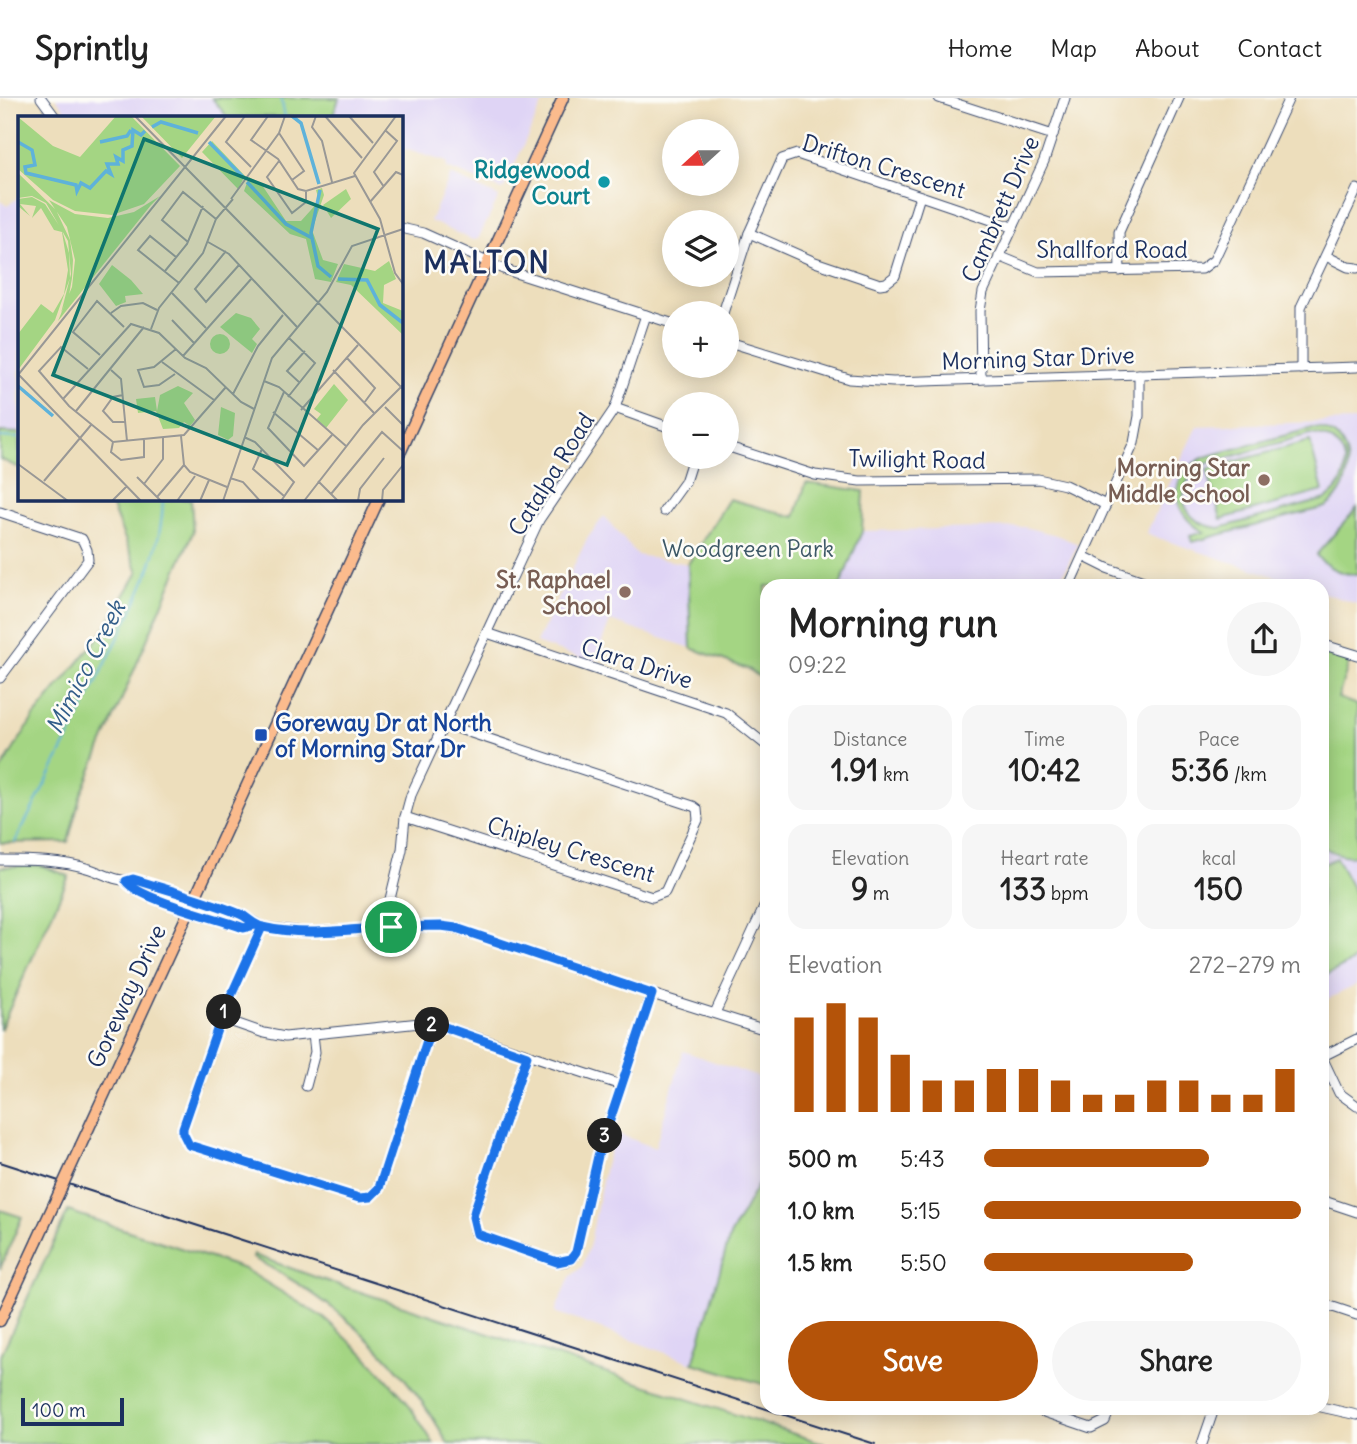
<!DOCTYPE html>
<html lang="en">
<head>
<meta charset="utf-8">
<style>
	body { margin:0; font-family:Delius,sans-serif; background:#f6f6f6; color:#222; height:100vh; display:flex; flex-direction:column; font-size:26px; white-space:nowrap }
	* { box-sizing:border-box; margin:0 }
	p { font-size:23px; color:#767676 }
	.icon { flex:none; width:38px; height:38px; fill:none; stroke:currentColor; stroke-width:2; stroke-linecap:round; stroke-linejoin:round }
	.map { position:relative; flex:1; overflow:hidden }
	.panel { position:absolute; left:760px; top:481px; width:569px; height:836px; display:flex; flex-direction:column; background:#fff; border-radius:21px; box-shadow:0 4px 18px #0003 }
	.panel>* { flex:none }
	.needle { width:46px; rotate:249deg }
	.controls { position:absolute; left:662px; top:21px; display:grid; gap:14px }
	.controls a { display:grid; place-items:center; width:77px; height:77px; border-radius:50%; background:#fff; box-shadow:0 4px 18px #0003; font-size:35px }
	.scale { position:absolute; left:21px; bottom:18px; width:103px; box-sizing:border-box; padding-left:7px; border:4px solid #1b2f5e; border-top:0; font-size:19px; line-height:24px; white-space:nowrap; color:#1b2f5e; -webkit-text-stroke:5px #fdfcf7; paint-order:stroke }
	.pin { position:absolute; display:grid; place-items:center; width:60px; height:60px; color:#fff; margin:-30px; border:4px solid #fff; border-radius:50%; box-shadow:0 2px 7px #0007 }
	.km { position:absolute; width:35px; height:35px; margin:-18px; border-radius:50%; background:#222; color:#fff; font-size:19px; line-height:35px; text-align:center }
	.round { display:grid; place-items:center; flex:none; width:74px; height:74px; border-radius:37px; background:#f6f6f6 }
	.headline { display:flex; align-items:center; justify-content:space-between; height:119px; padding:0 28px }
	h1 { font-size:38px; font-weight:700; line-height:52px }
	.metrics { display:grid; grid-template-columns:repeat(3,1fr); gap:10px; height:119px; padding:7px 28px }
	.metrics div { display:grid; align-content:center; border-radius:18px; background:#f6f6f6; text-align:center }
	.metrics b { font-size:30px; font-weight:700 }
	.metrics small { font-size:19px; font-weight:400 }
	.metrics p { font-size:19px }
	.chart { height:196px; padding:14px 28px }
	.chart p { display:flex; justify-content:space-between }
	.chart svg { width:100%; height:126px; margin-top:7px; stroke:#b45309; stroke-width:6 }
	.action { display:flex; gap:14px; margin-top:auto; padding:14px 28px }
	.action a { flex:1; height:80px; border-radius:42px; background:#b45309; color:#fff; font-size:28px; font-weight:700; line-height:80px; text-align:center }
	.action a+a { background:#f6f6f6; color:#222 }
	ul { padding:0 28px; list-style:none; font-size:23px }
	li { display:grid; grid-template-columns:112px 84px 1fr; align-items:center; height:52px }
	li i { height:18px; border-radius:9px; background:#b45309 }
	header { display:flex; align-items:center; gap:42px; box-sizing:border-box; height:98px; padding:0 35px; background:#fff; border-bottom:2px solid #e0e0e0 }
	header strong { font-size:33px }
	nav { display:flex; gap:38px; margin-inline-start:auto; font-size:24px }
	.map>svg:first-child { display:block }
	.built { fill:#dfd4f5 }
	.green { fill:#a4d583; stroke:#608270; stroke-width:2; fill-rule:evenodd }
	.lines { fill:none; stroke-linecap:round; stroke-linejoin:round }
	.stream { stroke:#5eb2da; stroke-width:2 }
	.minor-casing { stroke:#3a496c; stroke-width:11 }
	.major-casing { stroke:#3a496c; stroke-width:13 }
	.minor { stroke:#fff; stroke-width:9 }
	.major { stroke:#fbbb8d; stroke-width:10 }
	.rail { stroke:#1b2f5e; stroke-width:2 }
	.major-bridge-casing { stroke:#3a496c; stroke-width:13; stroke-linecap:butt }
	.major-bridge { stroke:#fbbb8d; stroke-width:10 }
	.route-casing { stroke:#fff; stroke-width:14 }
	.route { stroke:#1a73e8; stroke-width:9 }
	.culture-dot { fill:#0f9aa8; stroke:#fdfcf7; stroke-width:2.5 }
	.education-dot { fill:#8d6e63; stroke:#fdfcf7; stroke-width:2.5 }
	.transit-dot { fill:#1a4fb4; stroke:#fdfcf7; stroke-width:2.5 }
	.labels { text-anchor:middle; dominant-baseline:central; stroke-width:5; stroke-linejoin:round; paint-order:stroke }
	.street-label { font-size:23px; fill:#1b2f5e; stroke:#fdfcf7 }
	.culture-label { font-size:23px; font-weight:bold; fill:#0d838f; stroke:#fdfcf7; text-anchor:end }
	.education-label { font-size:23px; font-weight:bold; fill:#785e54; stroke:#fdfcf7; text-anchor:end }
	.park-label { font-size:23px; fill:#3d5867; stroke:#fdfcf7 }
	.transit-label { font-size:23px; font-weight:bold; fill:#164399; stroke:#fdfcf7; text-anchor:start }
	.water-label { font-size:24px; font-style:italic; fill:#325d89; stroke:#fdfcf7 }
	.district-label { font-size:30px; font-weight:bold; letter-spacing:2px; fill:#1b2f5e; stroke:#fdfcf7 }
	.inset-river { fill:none; stroke:#5eb2da; stroke-width:3.5 }
	.inset-road { fill:none; stroke:#999896; stroke-width:2 }
	.view { fill:#0f766e; fill-opacity:0.15; stroke:#0f766e; stroke-width:3.5 }
	.inset-edge { fill:none; stroke:#1b2f5e; stroke-width:3.5 }
</style>
</head>
<body>
<header>
<strong>Sprintly</strong>
<nav><a>Home</a><a>Map</a><a>About</a><a>Contact</a></nav>
</header>
<div class="map">
<svg width="1357" height="1346" viewBox="0 0 1357 1346">
	<rect width="100%" height="100%" fill="#fdfcf7"/>
	<filter id="ink" filterUnits="userSpaceOnUse"><feTurbulence type="fractalNoise" baseFrequency=".0143" numOctaves="2"/><feDisplacementMap in="SourceGraphic" scale="14" xChannelSelector="R" yChannelSelector="G"/><feConvolveMatrix kernelMatrix="1 2 1 2 8 2 1 2 1" color-interpolation-filters="sRGB"/></filter>
	<filter id="wash" filterUnits="userSpaceOnUse"><feTurbulence type="fractalNoise" baseFrequency=".00686" numOctaves="4" result="noise"/><feDisplacementMap in="SourceGraphic" scale="28" xChannelSelector="R" yChannelSelector="G"/><feGaussianBlur stdDeviation="1.57" result="paint"/><feColorMatrix in="noise" values="0 0 0 0 0 0 0 0 0 0 0 0 0 0 0 0 0 1.4 0 .05"/><feComposite in="paint" operator="in"/></filter>
	<g filter="url(#wash)">
		<rect width="100%" height="100%" fill="#eddebc"/>
		<g class="built">
			<path d="M56 0H212L227 19H70Z"/>
			<path d="M339 0H545L503 92 447 70V64L401 50V19H333Z"/>
			<path d="M451 77 499 99 478 141 473 142 430 123Z"/>
			<path d="M19 99V335L0 334V103L7 108Z"/>
			<path d="M1357 323V506L1321 494V488H1304L1146 436 1197 328Z"/>
			<path d="M604 418 637 457 688 466 691 550 610 523 594 565 536 545 587 441Z"/>
			<path d="M1024 429 1056 437 1078 446 1057 488H840L862 433Z"/>
			<path d="M1357 721V887L1321 904V739Z"/>
			<path d="M683 953 766 982V1072L730 1138 693 1265 555 1214 570 1179 582 1169 590 1146 605 1068 616 1035 655 1050Z"/>
		</g>
		<g class="green">
			<path d="M212 0H339L333 19H227Z"/>
			<path d="M1313 330C1357 333 1357 388 1326 409L1192 444 1190 438 1204 434C1169 415 1167 376 1205 359ZM1310 336C1350 338 1357 380 1326 401L1220 430C1181 427 1171 390 1202 367Z"/>
			<path d="M0 334 19 335V370L0 361Z"/>
			<path d="M1310 343 1323 393 1221 421 1207 371Z"/>
			<path d="M806 385 864 393 862 433 840 488H766V584L750 572 691 550 688 466 729 401 795 419Z"/>
			<path d="M109 401H191L193 434 80 699 68 744 0 745V673L33 620 103 534 138 474Z"/>
			<path d="M1357 410V476C1340 477 1327 469 1316 457Z"/>
			<path d="M1321 555 1349 564 1338 600 1357 607V757C1343 760 1332 755 1321 747Z"/>
			<path d="M1336 760 1357 799V861L1321 880V767Z"/>
			<path d="M40 767 69 778 0 932V769Z"/>
			<path d="M766 1072V1287L693 1265 730 1138Z"/>
			<path d="M0 1112 22 1119 0 1171Z"/>
			<path d="M68 1113 244 1171 324 1220 363 1255 405 1301 434 1346H0V1259Z"/>
			<path d="M254 1157 318 1180 825 1346H448C403 1262 337 1203 253 1160Z"/>
		</g>
		<g class="lines">
			<g class="stream">
				<path d="M281 0 285 19"/>
				<path d="M0 339 19 340"/>
				<path d="M15 744C45 687 74 630 103 571 129 517 162 463 163 401"/>
			</g>
		</g>
	</g>
	<g filter="url(#ink)">
		<g class="lines">
			<g class="minor-casing">
				<g id="minor">
					<path d="M41 0 55 19"/>
					<path d="M939 0 1053 37"/>
					<path d="M401 130 423 135 503 171 674 226"/>
					<path d="M749 135 815 164 880 186 886 185 895 178 920 98"/>
					<path d="M999 158 1038 174 1202 171 1214 162 1289 0"/>
					<path d="M1326 158 1348 169 1357 170"/>
					<path d="M1120 173 1119 134 1179 0"/>
					<path d="M723 215 749 135 782 61 797 56 1012 129"/>
					<path d="M726 243 849 281 893 284 1357 269"/>
					<path d="M1301 271V209L1357 91"/>
					<path d="M981 281 980 213 983 194 1044 63 1065 0"/>
					<path d="M615 310 674 331"/>
					<path d="M726 348 815 377 860 383 1038 381 1065 387 1106 407"/>
					<path d="M664 413 685 384 693 359"/>
					<path d="M0 414 82 441 87 452 88 462 0 580"/>
					<path d="M1083 458 1107 470 1157 488"/>
					<path d="M1069 488 1134 345 1139 318V276"/>
					<path d="M487 535 726 615 766 647"/>
					<path d="M1321 546 1357 557"/>
					<path d="M405 719 652 799 665 794 698 722 697 711 693 708 444 626"/>
					<path d="M0 762C30 762 61 762 90 771 103 775 120 786 133 781L242 817 262 829 305 834 441 828 456 830 652 896 766 932"/>
					<path d="M126 783C138 801 219 821 244 829L255 827"/>
					<path d="M262 829 221 920 183 1030V1035L189 1047 359 1100 370 1099 379 1090 432 927"/>
					<path d="M391 829 390 801 402 752 405 719 411 697 539 422 615 310 646 217"/>
					<path d="M715 915 766 805"/>
					<path d="M221 920 264 935 285 939 420 925 442 928 621 987"/>
					<path d="M527 958 475 1111C473 1120 473 1127 477 1136L482 1138 557 1164C567 1164 571 1162 576 1154L598 1058 652 896"/>
					<path d="M1321 959 1357 941"/>
					<path d="M1322 959 1339 995 1357 1008"/>
					<path d="M306 988 315 954 313 936"/>
					<path d="M1321 1102 1357 1114"/>
					<path d="M1321 1205 1357 1217"/>
					<path d="M1321 1309 1357 1317"/>
					<path d="M1035 1311 1091 1330 1105 1323 1110 1311"/>
					<path d="M1202 1346 1214 1311"/>
				</g>
			</g>
			<g class="major-casing">
				<g id="major">
					<path d="M401 353 563 0"/>
					<path d="M81 1047 379 401"/>
					<path d="M0 1223 37 1143"/>
				</g>
			</g>
			<use href="#minor" class="minor"/>
			<use href="#major" class="major"/>
			<path class="rail" d="M0 1064 875 1346"/>
			<g class="major-bridge-casing">
				<path id="major-bridge" d="M37 1143 81 1047"/>
			</g>
			<use href="#major-bridge" class="major-bridge"/>
		</g>
	</g>
	<g class="lines" filter="url(#ink)">
		<g class="route-casing">
			<path id="route" d="M391 829C349 831 304 839 263 829 253 827 248 819 240 816 205 802 168 792 133 781L126 783C138 801 220 821 244 830L255 827 262 829 221 920 183 1030V1035L189 1047 359 1100 370 1099 379 1090 432 927 442 928 527 958 475 1111 473 1119 477 1136 557 1164 571 1161 576 1154 598 1058 652 896 456 830 441 828 391 829"/>
		</g>
		<use href="#route" class="route"/>
	</g>
	<circle class="culture-dot" cx="604" cy="84" r="7"/>
	<g class="education-dot">
		<circle cx="1264" cy="382" r="7"/>
		<circle cx="625" cy="494" r="7"/>
	</g>
	<rect class="transit-dot" x="254" y="630" width="14" height="14" rx="3.5"/>
	<g class="labels">
		<g class="street-label">
			<text transform="translate(884 68) rotate(17)">Drifton Crescent</text>
			<text transform="translate(1000 111) rotate(-66)">Cambrett Drive</text>
			<text x="1112" y="151">Shallford Road</text>
			<text transform="translate(1038 260) rotate(-2)">Morning Star Drive</text>
			<text transform="translate(917 361) rotate(1)">Twilight Road</text>
			<text transform="translate(551 376) rotate(-58)">Catalpa Road</text>
			<text transform="translate(637 565) rotate(18)">Clara Drive</text>
			<text transform="translate(571 751) rotate(17)">Chipley Crescent</text>
			<text transform="translate(126 898) rotate(-65)">Goreway Drive</text>
		</g>
		<g class="culture-label">
			<text x="590" y="71">Ridgewood<tspan x="590" dy="26">Court</tspan></text>
		</g>
		<g class="education-label">
			<text x="1250" y="369">Morning Star<tspan x="1250" dy="26">Middle School</tspan></text>
			<text x="611" y="481">St. Raphael<tspan x="611" dy="26">School</tspan></text>
		</g>
		<g class="park-label">
			<text x="748" y="450">Woodgreen Park</text>
		</g>
		<g class="transit-label">
			<text x="275" y="624">Goreway Dr at North<tspan x="275" dy="26">of Morning Star Dr</tspan></text>
		</g>
		<g class="water-label">
			<text transform="translate(85 569) rotate(-63)">Mimico Creek</text>
		</g>
		<g class="district-label">
			<text x="487" y="164">MALTON</text>
		</g>
	</g>
	<g transform="translate(18 18)">
		<rect width="385" height="385" fill="#eddebc"/>
		<path d="M98 0H113L162 50 126 88 94 99 57 95 35 84 0 53V1L35 30 62 41ZM123 0H198L164 42ZM194 25 227 60 220 73 184 36ZM0 57 38 94 52 124 55 144 54 162 51 179 43 197 53 158 50 125 28 87 14 80 0 82ZM231 61 244 69 268 105H283L301 85 298 74 304 72 306 79 294 114 305 144 320 148 313 166 297 163 288 123 272 118 226 75ZM328 73 333 83 313 102 305 89ZM142 80 133 89 40 205 54 171 57 144 49 111 31 84 57 98 90 102 116 96ZM14 81 27 88 44 114 51 137 52 162 37 204 0 254V218L23 188 35 197 46 178 50 154 44 116 36 114 23 92 14 102 18 90 2 88 12 100 0 90V83ZM371 145 378 163 366 169 365 187 385 195V219L333 169 318 166 326 148 357 155ZM94 149 113 164 125 178 107 180 108 186 98 190 81 168ZM218 197 233 202 242 213 234 223 239 228 234 237 202 211ZM192 228a10 10 0 1 1 20 0a10 10 0 1 1-20 0ZM316 268 330 284 308 312 298 304 303 298 296 293ZM160 270 175 277 166 287 177 304 172 310 166 306 161 312 145 313 138 295 120 297 118 283 137 281 139 295 142 279ZM203 291 217 297 215 320 210 324 200 319Z" fill="#a4d583"/>
		<path class="inset-river" d="M274 0 283 7 301 68M134 11 143 6 180 17M0 26 14 34 17 49 7 51 8 57 58 69 59 75 63 67 72 72 88 55 93 58 89 48H100L98 41 105 45V34L114 30 115 14 123 19 127 15M82 26 109 20 113 14M191 26 225 61M229 66 268 108 294 122M302 74 293 117 300 150 313 161M320 163 349 164 362 189 385 207M0 270 35 300"/>
		<path class="inset-road" d="M117 0 385 273M227 0 208 26 233 51M250 0 233 24 260 43 280 73 288 75 337 60M298 0 294 11 304 25 314 66M307 0 344 42M331 0 355 27M378 0 336 57 362 103 377 157 385 168M261 17 286 55 274 64M261 45 249 61 274 97 288 86V75M366 71 356 56 379 25 367 14M213 83 261 17 267 0M352 86 378 56 385 59M170 126 144 104 165 76 198 103M190 126 211 138 279 211M208 135 177 173 188 186 221 149M158 141 132 120 120 134 161 167M147 155 169 128 185 90M153 176 188 212M93 197 103 190 125 187 139 194M154 204 176 227M133 213 141 192 185 137 198 103 215 83M82 239 55 216 79 185 106 211M165 240 234 162M328 241 357 272 346 287M144 246 196 284M70 253 43 231 21 255 51 290 95 326 166 319 208 271M93 254 103 263 109 325M315 254 357 298M0 258 123 385M157 258 141 269 126 271 120 254 136 251 158 233M0 259 208 0M246 265 261 271 328 330M282 267 269 255 287 235M266 276 250 312 286 350 314 319M215 278 240 230 265 199M105 279 95 281 85 295 95 306H107M270 281 297 247 271 222M45 283 113 208 141 217 167 242 188 252 223 286 236 293M367 291 385 309M283 294 340 229M58 295 126 211M255 296 301 335M163 320 166 349 172 356 209 371M226 321 237 326 276 366 263 385M95 326 93 336 103 344 126 341V324M244 333 235 353 266 380M0 348 50 385M119 361 143 385M212 362 225 366 242 385M26 365 73 309M300 365 320 385M126 368 145 343V322M313 378 364 316 385 335M139 381 166 349M94 385 109 370M159 385 177 360M182 385 191 364M205 385 254 242 309 176 334 130 385 113M286 385 345 309 385 269M340 385 342 373 366 342M364 385 365 374 385 349"/>
		<path class="view" d="M126 23 360 113 269 349 35 259Z"/>
		<rect width="385" height="385" class="inset-edge"/>
	</g>
</svg>
<div class="controls">
<a><svg class="needle" viewBox="-14 -14 28 28"><path d="M0-13l5 13h-10z" fill="#e53935"/><path d="M0 13l5-13h-10z" fill="#767676"/></svg></a>
<a><svg class="icon" aria-label="layers" viewBox="0 0 24 24"><path d="M12 4l9 5-9 5-9-5zM3 14l9 5 9-5"/></svg></a>
<a>+</a>
<a>−</a>
</div>
<div class="scale">100 m</div>
<div class="pin" style="left:391px;top:829px;background:#1e9e55"><svg class="icon" aria-label="arrive" viewBox="0 0 24 24"><path d="M6 21V4h12l-3 4 3 4H6"/></svg></div>
<b class="km" style="left:224px;top:914px">1</b>
<b class="km" style="left:432px;top:927px">2</b>
<b class="km" style="left:605px;top:1038px">3</b>
<section class="panel">
<div class="headline"><div><h1>Morning run</h1><p>09:22</p></div><a class="round"><svg class="icon" aria-label="share" viewBox="0 0 24 24"><path d="M12 15V3M7 8l5-5 5 5M5 13v7h14v-7"/></svg></a></div>
<div class="metrics">
<div><p>Distance</p><b>1.91<small> km</small></b></div>
<div><p>Time</p><b>10:42</b></div>
<div><p>Pace</p><b>5:36<small> /km</small></b></div>
</div>
<div class="metrics">
<div><p>Elevation</p><b>9<small> m</small></b></div>
<div><p>Heart rate</p><b>133<small> bpm</small></b></div>
<div><p>kcal</p><b>150</b></div>
</div>
<div class="chart"><p><span>Elevation</span>272–279 m</p>
<svg viewBox="0 0 160 44" preserveAspectRatio="none"><path d="M5 44V11M15 44V6M25 44V11M35 44V24M45 44V33M55 44V33M65 44V29M75 44V29M85 44V33M95 44V38M105 44V38M115 44V33M125 44V33M135 44V38M145 44V38M155 44V29"/></svg>
</div>
<ul>
<li><b>500 m</b>5:43<i style="width:71%"></i></li>
<li><b>1.0 km</b>5:15<i style="width:100%"></i></li>
<li><b>1.5 km</b>5:50<i style="width:66%"></i></li>
</ul>
<div class="action"><a>Save</a><a>Share</a></div>
</section>
</div>
</body>
</html>
